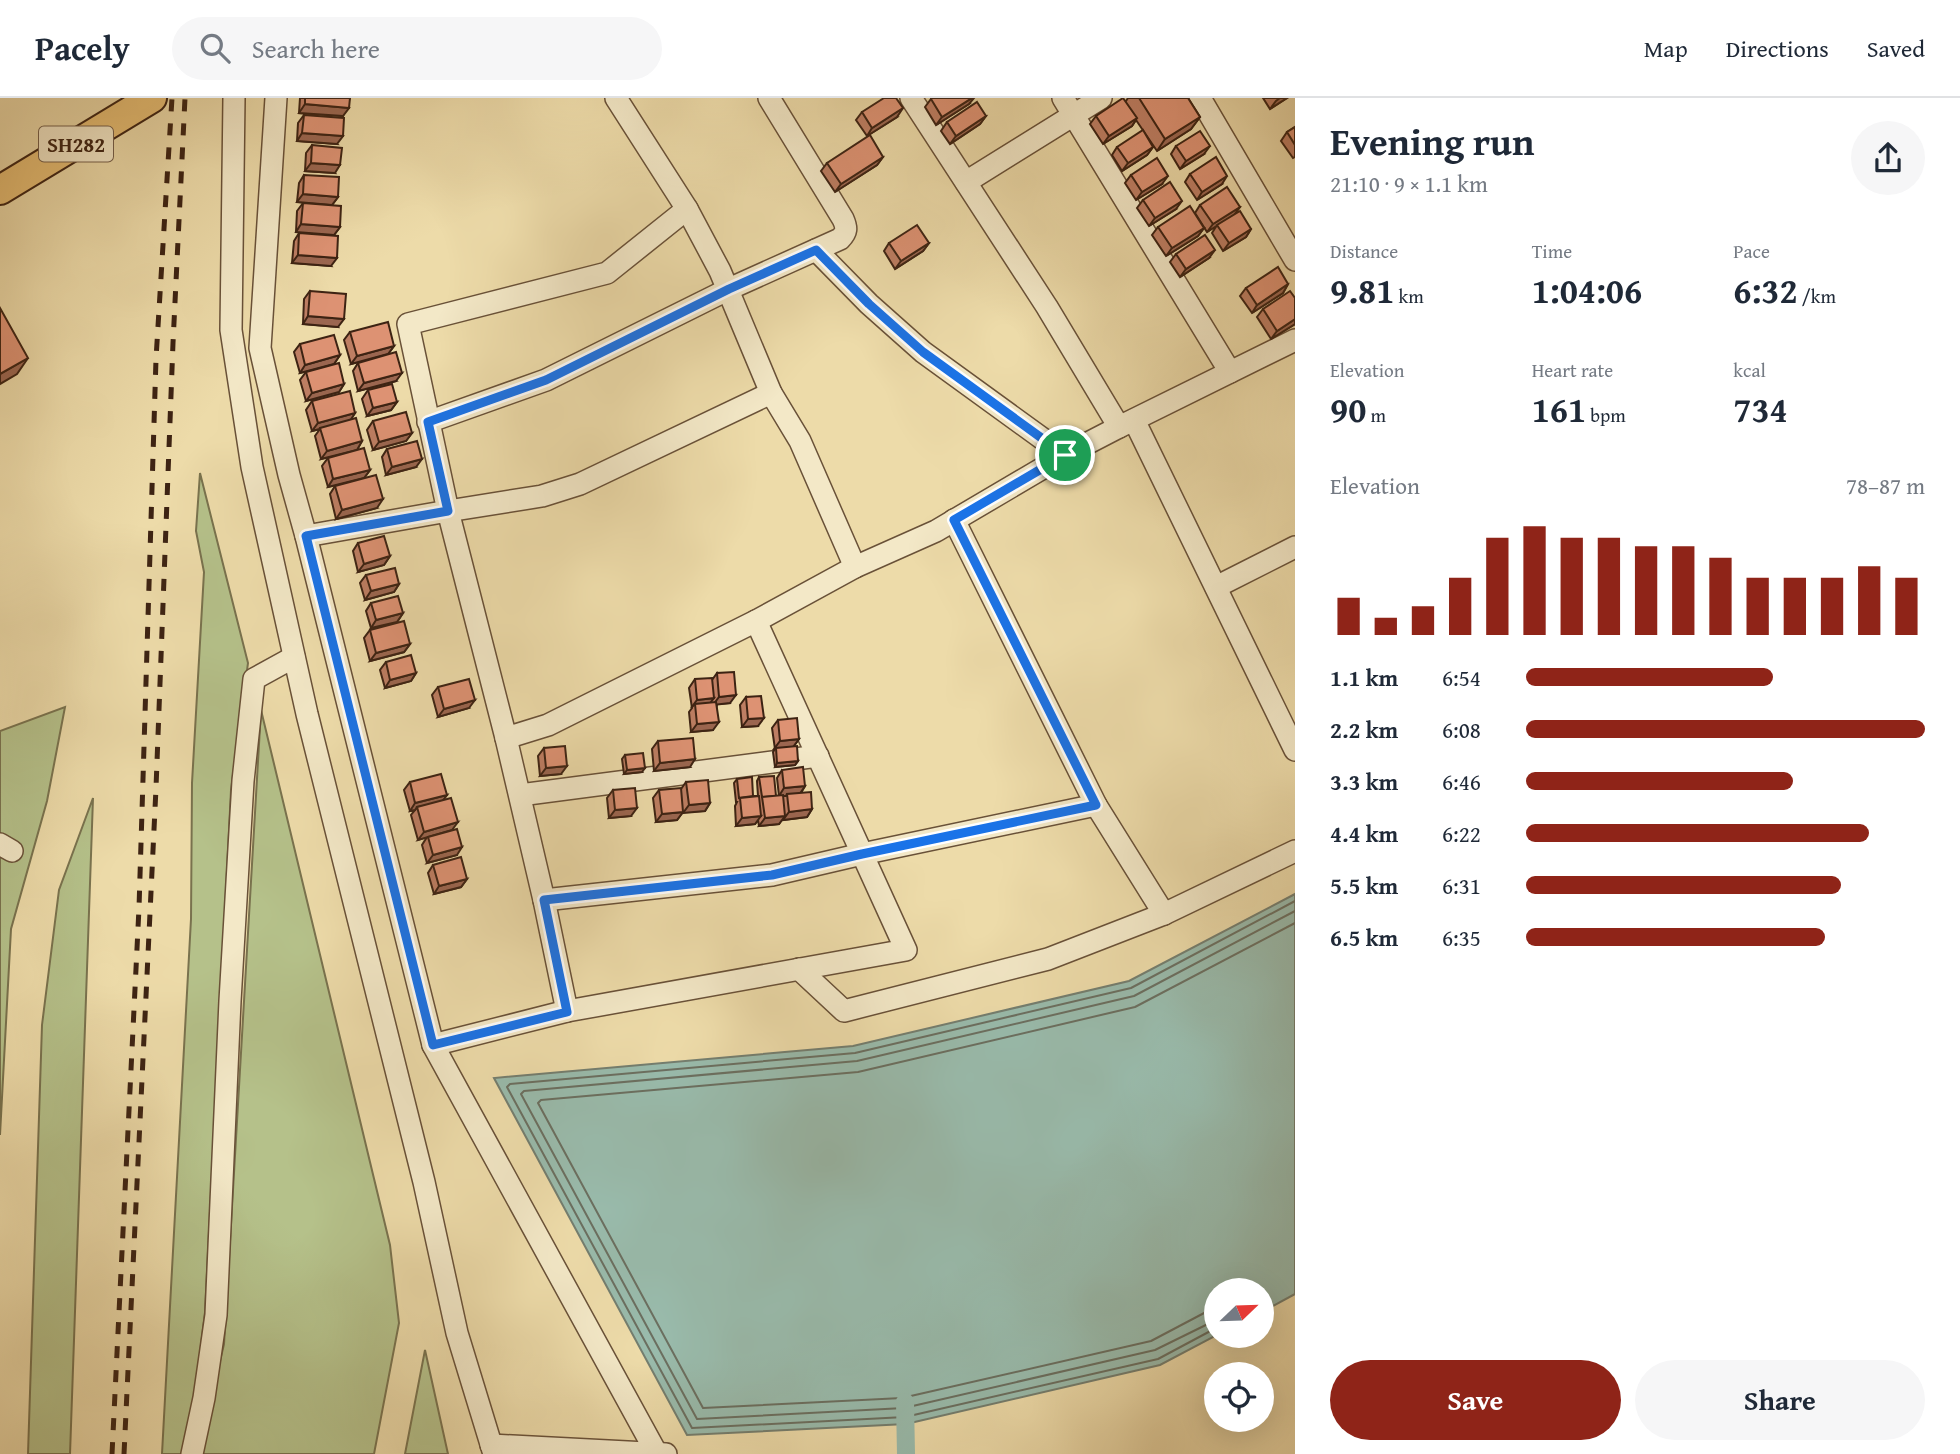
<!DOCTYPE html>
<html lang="en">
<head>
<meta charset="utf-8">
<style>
	body { margin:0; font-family:"Gentium Book Plus",serif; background:#f6f6f7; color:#1f2937; height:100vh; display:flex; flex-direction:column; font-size:26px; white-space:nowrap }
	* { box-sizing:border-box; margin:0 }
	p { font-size:23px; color:#747a83 }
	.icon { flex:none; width:38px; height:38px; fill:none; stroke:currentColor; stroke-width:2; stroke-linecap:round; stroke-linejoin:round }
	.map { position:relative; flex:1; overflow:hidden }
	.details { display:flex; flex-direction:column; background:#fff; width:665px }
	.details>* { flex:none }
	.needle { width:46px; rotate:67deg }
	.tools { position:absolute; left:1204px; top:1180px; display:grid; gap:14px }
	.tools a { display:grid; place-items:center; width:70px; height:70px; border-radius:50%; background:#fff; box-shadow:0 7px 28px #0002; font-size:35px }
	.pin { position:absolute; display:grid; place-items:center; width:60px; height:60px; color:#fff; margin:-30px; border:4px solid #fff; border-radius:50%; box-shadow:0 2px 7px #0007 }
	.round { display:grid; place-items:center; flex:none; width:74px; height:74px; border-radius:37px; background:#f6f6f7 }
	.head { display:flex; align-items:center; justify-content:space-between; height:119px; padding:0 35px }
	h1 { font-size:38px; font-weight:700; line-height:52px }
	.metrics { display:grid; grid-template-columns:repeat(3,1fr); gap:10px; height:119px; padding:7px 35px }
	.metrics div { display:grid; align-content:center }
	.metrics b { font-size:35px; font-weight:700 }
	.metrics small { font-size:19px; font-weight:400 }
	.metrics p { font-size:19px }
	.chart { height:196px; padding:14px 35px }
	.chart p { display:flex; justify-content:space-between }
	.chart svg { width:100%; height:126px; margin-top:7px; stroke:#8f2418; stroke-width:6 }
	.action { display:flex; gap:14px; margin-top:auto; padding:14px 35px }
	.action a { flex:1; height:80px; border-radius:42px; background:#8f2418; color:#fff; font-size:28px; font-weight:700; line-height:80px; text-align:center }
	.action a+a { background:#f6f6f7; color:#1f2937 }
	ul { padding:0 35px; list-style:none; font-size:23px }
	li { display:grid; grid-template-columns:112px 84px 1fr; align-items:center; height:52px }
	li i { height:18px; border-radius:9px; background:#8f2418 }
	header { display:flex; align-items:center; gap:42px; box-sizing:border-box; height:98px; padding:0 35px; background:#fff; border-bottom:2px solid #e0e1e3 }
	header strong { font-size:33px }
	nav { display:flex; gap:38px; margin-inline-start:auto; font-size:24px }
	.search { width:490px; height:63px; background:#f6f6f7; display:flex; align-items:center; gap:18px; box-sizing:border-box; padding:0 24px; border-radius:38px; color:#747a83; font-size:26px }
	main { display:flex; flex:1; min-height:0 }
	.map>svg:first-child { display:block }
	.green { fill:#b5c18a; stroke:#79724e; stroke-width:2 }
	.water { fill:#99bbac; stroke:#747e6f; stroke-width:2 }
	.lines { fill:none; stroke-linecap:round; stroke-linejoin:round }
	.shore { stroke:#6b6f60; stroke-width:2 }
	.canal { stroke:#99bbac; stroke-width:18 }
	.minor-casing { stroke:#695138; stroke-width:24 }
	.major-casing { stroke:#3d2313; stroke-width:32 }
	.minor { stroke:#f3e8c7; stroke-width:21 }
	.major { stroke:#e6be74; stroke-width:28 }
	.rail { stroke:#3d2313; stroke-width:5; stroke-dasharray:12 12; stroke-linecap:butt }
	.wall { fill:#be7e63; stroke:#3d2313; stroke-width:2 }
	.shaded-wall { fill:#9b6650; stroke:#3d2313; stroke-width:2 }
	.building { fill:#dd9273; stroke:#3d2313; stroke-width:2 }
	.route-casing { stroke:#fff; stroke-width:14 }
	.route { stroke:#1a73e8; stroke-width:9 }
	.labels { text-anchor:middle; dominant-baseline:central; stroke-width:5; stroke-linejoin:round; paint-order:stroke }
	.shield { fill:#f3e8c7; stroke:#745e49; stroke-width:2 }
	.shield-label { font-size:21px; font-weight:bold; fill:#3d2313 }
</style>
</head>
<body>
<header>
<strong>Pacely</strong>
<div class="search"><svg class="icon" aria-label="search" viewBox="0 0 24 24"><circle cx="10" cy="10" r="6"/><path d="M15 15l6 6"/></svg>Search here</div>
<nav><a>Map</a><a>Directions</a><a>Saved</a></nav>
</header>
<main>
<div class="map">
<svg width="1295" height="1356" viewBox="0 0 1295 1356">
	<rect width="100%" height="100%" fill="#eddba9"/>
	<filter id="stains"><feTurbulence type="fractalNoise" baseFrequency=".00286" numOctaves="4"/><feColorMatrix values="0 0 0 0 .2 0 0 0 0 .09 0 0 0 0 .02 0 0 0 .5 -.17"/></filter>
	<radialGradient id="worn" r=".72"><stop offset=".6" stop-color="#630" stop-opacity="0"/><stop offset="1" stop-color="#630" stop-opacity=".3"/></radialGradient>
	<g class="green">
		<path d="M200 375 248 565 231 692 205 1214 194 1305 183 1356H162L191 821 192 685 204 474 196 433Z"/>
		<path d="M65 609 47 703 11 831 0 1037V633Z"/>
		<path d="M261 612 390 1147 399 1225 374 1356H198L224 1246Z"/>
		<path d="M93 700 70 1356H28L42 927 59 792Z"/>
		<path d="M425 1252 448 1356H405Z"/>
	</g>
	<path class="water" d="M1295 796V1196L1262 1214V1192H1216L1217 1237 1160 1267 906 1326 687 1337 494 980 853 948 1129 883Z"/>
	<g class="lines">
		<g class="shore">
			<path d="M1216 1211 1206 1214 1151 1243 902 1300 703 1310 538 1005 541 1002 858 974 1135 909 1295 825"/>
			<path d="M1216 1222 1155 1252 904 1310 697 1321 521 996 524 993 857 963 1134 898 1295 813"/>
			<path d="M1216 1230 1158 1261 905 1319 692 1330 507 989 510 986 855 955 1131 890 1295 803"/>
		</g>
		<path class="canal" d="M905 1304 906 1356"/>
		<g class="minor-casing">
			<g id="minor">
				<path d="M234 0 231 232 252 369 307 616 424 1084 457 1235 494 1356"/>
				<path d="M276 0 260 250 289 377 306 438 433 947 657 1356"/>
				<path d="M616 0 687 111 720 173 771 295 800 343 855 469"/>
				<path d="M911 0 1047 209 1119 329 1295 242"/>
				<path d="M1063 0 1230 274"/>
				<path d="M1200 0 1295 162"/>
				<path d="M966 84 1101 0"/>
				<path d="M687 111 607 175 408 226 448 413 542 398 580 386 771 295"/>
				<path d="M816 152 869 206 923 254 1065 357"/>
				<path d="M1134 322 1295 652"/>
				<path d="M428 324 546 282 729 191 840 141C847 134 847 130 843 121L769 0"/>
				<path d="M306 438 448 413 506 640 548 627 756 523 855 469 936 433 1065 357 1119 329"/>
				<path d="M1216 489 1295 449"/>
				<path d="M506 640 544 802 567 913 906 852 756 523"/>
				<path d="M520 697 818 658"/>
				<path d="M1096 707 1164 816"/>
				<path d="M0 746 12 753"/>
				<path d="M544 802 772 777 862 756 1096 707 954 422"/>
				<path d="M799 871 844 913 1048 861 1164 816 1295 753"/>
				<path d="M433 947 567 913"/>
				<path d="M491 1347 666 1356"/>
				<path d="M192 1356 204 1300 216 1217 230 903 243 683 254 581 294 559"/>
			</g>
		</g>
		<g class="major-casing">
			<path id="major" d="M0 92 152 0"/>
		</g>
		<use href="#minor" class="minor"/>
		<use href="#major" class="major"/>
		<g class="rail">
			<path d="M112 1356 139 810 156 261 172 0"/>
			<path d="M124 1356 156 690 173 245 185 0"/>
		</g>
	</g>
	<g class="wall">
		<path d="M300 0H350L343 18 299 15Z"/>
		<path d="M1128 0H1188L1200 19 1191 31 1157 53 1136 22 1132 28 1103 46 1090 26 1096 18 1126 3Z"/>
		<path d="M1263 0H1287L1270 11Z"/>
		<path d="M931 1 969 6 936 27 925 9Z"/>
		<path d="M862 14 897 19 867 38 856 22Z"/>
		<path d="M304 17 337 46 297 43 298 25Z"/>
		<path d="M986 18 980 26 950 46 941 33 947 24Z"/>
		<path d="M1295 29V59L1293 60 1281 43 1287 34Z"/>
		<path d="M312 47 335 75 305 73 306 55Z"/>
		<path d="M1176 48 1204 56 1180 71 1171 56Z"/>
		<path d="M1117 49H1153L1147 57 1122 73 1112 57Z"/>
		<path d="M883 59 877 67 835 94 821 73 827 65Z"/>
		<path d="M1190 76 1222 86 1197 102 1185 84Z"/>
		<path d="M304 77 338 99 332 107 297 104 299 85Z"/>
		<path d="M1131 77 1162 86 1136 102 1125 85Z"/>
		<path d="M1143 102 1176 111 1149 128 1137 110Z"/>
		<path d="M303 105 340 129 334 137 296 134 297 113Z"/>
		<path d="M1200 107 1240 109 1234 117 1251 131 1246 139 1223 153 1212 135 1217 127 1207 134 1195 115Z"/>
		<path d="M1158 129 1204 130 1198 138 1166 158 1152 137Z"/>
		<path d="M299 135 331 168 292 165 294 143Z"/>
		<path d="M889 145H929L923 153 895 171 884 153Z"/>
		<path d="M1176 156 1209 160 1180 179 1170 164Z"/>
		<path d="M1288 186 1283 195 1252 215 1240 198 1246 190Z"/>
		<path d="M310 193 338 229 303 226 304 201Z"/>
		<path d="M1295 200V226L1271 241 1257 219 1263 211Z"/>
		<path d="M350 234 394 248 388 256 351 266 344 242Z"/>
		<path d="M300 246 340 257 334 266 300 275 294 254Z"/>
		<path d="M358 265 396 283 358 293 353 273Z"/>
		<path d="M306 274 344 286 339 294 306 303 300 282Z"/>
		<path d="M368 292 397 304 391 312 367 318 362 301Z"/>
		<path d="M312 303 355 315 350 322 362 343 357 352 321 361 315 338 320 331 312 333 306 312Z"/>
		<path d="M373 323 412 335 406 343 373 352 367 332Z"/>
		<path d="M387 351 416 369 386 377 382 359Z"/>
		<path d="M328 360 370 372 364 380 328 389 322 368Z"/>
		<path d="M335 388 377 410 336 421 330 396Z"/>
		<path d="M358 445 390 458 384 467 358 474 353 453Z"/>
		<path d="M366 477 399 486 394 494 365 502 360 485Z"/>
		<path d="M371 505 403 515 397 524 371 530 366 513Z"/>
		<path d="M370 532 410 546 404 554 370 563 364 540Z"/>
		<path d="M386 564 416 575 411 583 385 590 380 572Z"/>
		<path d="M717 575 730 605 717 606 713 632 691 634 689 614 692 610 689 590 695 581 712 582Z"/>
		<path d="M438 589 469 610 438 619 432 597Z"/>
		<path d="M746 599 758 628 742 629 740 607Z"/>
		<path d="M778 622 799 641 794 648 798 663 795 667 775 669 773 654 775 651 772 630Z"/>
		<path d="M658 643 690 669 654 673 652 651Z"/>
		<path d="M544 650 561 676 540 678 538 658Z"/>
		<path d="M625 657 642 674 624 676 622 661Z"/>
		<path d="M782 672 805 688 801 695 812 711 807 719 783 722V720L779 726 759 728 758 722 755 726 736 728 735 708 737 704H736L734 685 737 681 753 698H758L757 683 759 679 776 698H779L777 680Z"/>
		<path d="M410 684 447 697 443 702 453 732 457 757 427 765 422 747 427 739 418 742 411 717 415 712 410 713 404 692Z"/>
		<path d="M686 684 710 705 705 713 683 714 677 722 656 724 653 700 659 692 681 691Z"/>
		<path d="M613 692 631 718 609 720 607 700Z"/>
		<path d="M433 767 467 781 461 789 434 796 428 775Z"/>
	</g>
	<g class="shaded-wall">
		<path d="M972 0H974L969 6 936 27 942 19Z"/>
		<path d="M1280 0H1287L1270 11 1276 3Z"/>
		<path d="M305 6 349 10 343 18 299 15Z"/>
		<path d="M903 10 897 19 867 38 872 30Z"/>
		<path d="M986 18 980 26 950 46 956 38Z"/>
		<path d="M1200 19 1191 31 1157 53 1165 41Z"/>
		<path d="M1137 20 1132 28 1103 46 1109 38Z"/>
		<path d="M302 35 343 38 337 46 297 43Z"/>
		<path d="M1210 48 1204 56 1180 71 1186 63Z"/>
		<path d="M1153 49 1147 57 1122 73 1128 65Z"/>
		<path d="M883 59 877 67 835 94 841 86Z"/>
		<path d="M311 65 340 67 335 75 305 73Z"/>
		<path d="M1168 78 1162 86 1136 102 1142 94Z"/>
		<path d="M1227 78 1222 86 1197 102 1202 94Z"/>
		<path d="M303 96 338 99 332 107 297 104Z"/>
		<path d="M1182 103 1176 111 1149 128 1155 120Z"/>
		<path d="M1240 109 1234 117 1207 134 1213 126Z"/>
		<path d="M301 126 340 129 334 137 296 134Z"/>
		<path d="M1204 130 1198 138 1166 158 1172 150Z"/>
		<path d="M1251 131 1246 139 1223 153 1229 145Z"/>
		<path d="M929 145 923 153 895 171 901 163Z"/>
		<path d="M1215 152 1209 160 1180 179 1186 171Z"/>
		<path d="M298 157 337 160 331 168 292 165Z"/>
		<path d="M1288 186 1283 195 1252 215 1257 207Z"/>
		<path d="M308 218 344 221 338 229 303 226Z"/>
		<path d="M1295 221V226L1271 241 1277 233Z"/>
		<path d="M394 248 388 256 351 266 357 258Z"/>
		<path d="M340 257 334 266 300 275 305 267Z"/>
		<path d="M28 260 17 276 0 286V276Z"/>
		<path d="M402 275 396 283 358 293 364 285Z"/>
		<path d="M344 286 339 294 306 303 312 295Z"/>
		<path d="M397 304 391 312 367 318 373 310Z"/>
		<path d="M355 315 350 323 312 333 318 325Z"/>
		<path d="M412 335 406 343 373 352 379 344Z"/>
		<path d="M362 343 357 352 321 361 327 353Z"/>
		<path d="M422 361 416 369 386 377 392 369Z"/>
		<path d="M370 372 364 380 328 389 333 381Z"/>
		<path d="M383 401 377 410 336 421 342 412Z"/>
		<path d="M390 458 384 467 358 474 364 466Z"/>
		<path d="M399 486 394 494 365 502 371 493Z"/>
		<path d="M403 515 397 524 371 530 376 522Z"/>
		<path d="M410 546 404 554 370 563 376 555Z"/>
		<path d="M416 575 411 583 385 590 390 582Z"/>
		<path d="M736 597 730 605 713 607 719 599Z"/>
		<path d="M714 600 708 608 695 606 691 610 697 602Z"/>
		<path d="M475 602 469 610 438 619 444 611Z"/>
		<path d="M764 620 758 628 742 629 748 621Z"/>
		<path d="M719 624 713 632 691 634 697 626Z"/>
		<path d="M799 641 793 649 774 651 780 643Z"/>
		<path d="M695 661 690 669 654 673 660 665Z"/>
		<path d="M798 663 795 667 775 669 777 665Z"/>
		<path d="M567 668 561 676 540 678 546 670Z"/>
		<path d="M645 670 642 674 624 676 627 672Z"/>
		<path d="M805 688 799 697 787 696 786 698H779L784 690Z"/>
		<path d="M447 697 441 705 417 709 415 712 410 713 415 705Z"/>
		<path d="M710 705 705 713 683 715 689 707Z"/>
		<path d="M637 710 631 718 609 720 615 712Z"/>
		<path d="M812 711 807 719 783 722 789 714Z"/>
		<path d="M683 714 677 722 656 724 662 716Z"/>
		<path d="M761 718 755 726 736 728 742 720Z"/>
		<path d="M785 718 779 726 759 728 765 720Z"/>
		<path d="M458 724 452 732 418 742 424 734Z"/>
		<path d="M462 749 457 757 427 765 433 757Z"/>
		<path d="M467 781 461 789 434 796 439 788Z"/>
	</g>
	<g class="building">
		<path d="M305 0H350L349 10 305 6Z"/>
		<path d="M884 0H896L903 10 872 30 862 14Z"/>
		<path d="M931 0H972L942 19 931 1Z"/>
		<path d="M1123 0 1137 20 1109 38 1096 18Z"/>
		<path d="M1139 0H1188L1200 19 1165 41Z"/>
		<path d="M977 4 986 18 956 38 947 24Z"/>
		<path d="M304 17 344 20 343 38 302 35Z"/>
		<path d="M1295 29V47L1287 34Z"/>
		<path d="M1143 32 1153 49 1128 65 1117 49Z"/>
		<path d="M1200 33 1210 48 1186 63 1176 48Z"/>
		<path d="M870 37 883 59 841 86 827 65Z"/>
		<path d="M312 47 342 50 340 67 311 65Z"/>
		<path d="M1216 59 1227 78 1202 94 1190 76Z"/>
		<path d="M1157 60 1168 78 1142 94 1131 77Z"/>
		<path d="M304 77 339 79 338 99 303 96Z"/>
		<path d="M1170 84 1182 103 1155 120 1143 102Z"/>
		<path d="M1227 89 1240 109 1213 126 1200 107Z"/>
		<path d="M303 105 341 108 340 129 301 126Z"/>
		<path d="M1190 108 1204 130 1172 150 1158 129Z"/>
		<path d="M1240 113 1251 131 1229 145 1217 127Z"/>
		<path d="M917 127 929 145 901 163 889 145Z"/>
		<path d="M299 135 338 138 337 160 298 157Z"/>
		<path d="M1205 137 1215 152 1186 171 1176 156Z"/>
		<path d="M1278 169 1288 186 1257 207 1246 190Z"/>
		<path d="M310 193 346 196 344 221 308 218Z"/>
		<path d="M1290 193 1295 200V221L1277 233 1263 211Z"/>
		<path d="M0 210 28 260 0 276Z"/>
		<path d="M388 224 394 248 357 258 350 234Z"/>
		<path d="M334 237 340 257 305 267 300 246Z"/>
		<path d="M396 254 402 275 364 285 358 265Z"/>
		<path d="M339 265 344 286 312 295 306 274Z"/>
		<path d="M392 286 397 304 373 310 368 292Z"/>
		<path d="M350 293 355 315 318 325 312 303Z"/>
		<path d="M406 314 412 335 379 344 373 323Z"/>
		<path d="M356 320 362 343 327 353 320 330Z"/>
		<path d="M417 343 422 361 392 369 387 351Z"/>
		<path d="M364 350 370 372 333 381 328 360Z"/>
		<path d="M376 377 383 401 342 412 335 388Z"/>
		<path d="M384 438 390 458 364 466 358 445Z"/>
		<path d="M395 470 399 486 371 493 366 477Z"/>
		<path d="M398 498 403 515 376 522 371 505Z"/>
		<path d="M404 523 410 546 376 555 370 532Z"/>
		<path d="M411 557 416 575 390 582 386 564Z"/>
		<path d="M734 574 736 597 719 599 717 575Z"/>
		<path d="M712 580 714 600 697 602 695 581Z"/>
		<path d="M469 581 475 602 444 611 438 589Z"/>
		<path d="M761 598 764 620 748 621 746 599Z"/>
		<path d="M716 604 719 624 697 626 695 606Z"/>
		<path d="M797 620 799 641 780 643 778 622Z"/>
		<path d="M693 640 695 661 660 665 658 643Z"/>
		<path d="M565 648 567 668 546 670 544 650Z"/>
		<path d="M797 648 798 663 777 665 776 650Z"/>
		<path d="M643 655 645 670 627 672 625 657Z"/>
		<path d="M803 669 805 688 784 690 782 672Z"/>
		<path d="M441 676 447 697 415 705 410 684Z"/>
		<path d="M774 678 776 698 762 699 759 679Z"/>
		<path d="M752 679 753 698 739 700 737 681Z"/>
		<path d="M708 682 710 705 689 707 686 684Z"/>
		<path d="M635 690 637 710 615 712 613 692Z"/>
		<path d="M681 690 683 714 662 716 659 692Z"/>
		<path d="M811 694 812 711 789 714 787 696Z"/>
		<path d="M783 697 785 718 765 720 762 699Z"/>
		<path d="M759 698 761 718 742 720 740 700Z"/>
		<path d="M451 700 458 724 424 734 417 709Z"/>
		<path d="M457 731 462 749 433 757 428 739Z"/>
		<path d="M461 759 467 781 439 788 433 767Z"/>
	</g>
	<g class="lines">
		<g class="route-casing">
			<path id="route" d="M816 152 869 206 923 254 1065 357 954 422 1096 707 862 756 772 777 544 802 567 914 433 947 306 438 448 413 428 324 546 282 729 191Z"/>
		</g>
		<use href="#route" class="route"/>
	</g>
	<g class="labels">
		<rect class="shield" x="39" y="28.5" width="74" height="35" rx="5"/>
		<g class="shield-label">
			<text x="76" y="46">SH282</text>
		</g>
	</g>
	<rect width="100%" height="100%" filter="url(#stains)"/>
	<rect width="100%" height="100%" fill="url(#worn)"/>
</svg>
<div class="tools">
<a><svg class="needle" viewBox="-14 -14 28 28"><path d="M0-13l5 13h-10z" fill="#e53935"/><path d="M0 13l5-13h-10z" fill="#747a83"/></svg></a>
<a><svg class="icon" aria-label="locate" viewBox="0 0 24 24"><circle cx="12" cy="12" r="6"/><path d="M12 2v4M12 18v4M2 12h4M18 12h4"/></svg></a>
</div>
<div class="pin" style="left:1065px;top:357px;background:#1e9e55"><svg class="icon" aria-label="arrive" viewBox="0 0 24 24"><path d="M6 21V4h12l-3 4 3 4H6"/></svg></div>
</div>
<section class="details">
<div class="head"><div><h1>Evening run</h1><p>21:10 · 9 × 1.1 km</p></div><a class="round"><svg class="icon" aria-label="share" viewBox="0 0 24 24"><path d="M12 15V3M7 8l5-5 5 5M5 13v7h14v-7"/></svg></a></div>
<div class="metrics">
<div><p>Distance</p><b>9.81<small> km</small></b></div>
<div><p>Time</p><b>1:04:06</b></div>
<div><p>Pace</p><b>6:32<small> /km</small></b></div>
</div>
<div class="metrics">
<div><p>Elevation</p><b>90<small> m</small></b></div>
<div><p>Heart rate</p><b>161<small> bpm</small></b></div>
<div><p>kcal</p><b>734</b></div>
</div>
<div class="chart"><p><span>Elevation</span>78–87 m</p>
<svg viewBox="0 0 160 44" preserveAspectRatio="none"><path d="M5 44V31M15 44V38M25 44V34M35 44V24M45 44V10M55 44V6M65 44V10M75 44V10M85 44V13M95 44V13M105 44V17M115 44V24M125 44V24M135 44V24M145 44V20M155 44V24"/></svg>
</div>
<ul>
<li><b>1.1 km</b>6:54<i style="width:62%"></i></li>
<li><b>2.2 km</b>6:08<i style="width:100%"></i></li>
<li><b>3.3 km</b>6:46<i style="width:67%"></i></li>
<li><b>4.4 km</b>6:22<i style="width:86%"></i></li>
<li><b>5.5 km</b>6:31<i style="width:79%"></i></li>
<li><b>6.5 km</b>6:35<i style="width:75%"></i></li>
</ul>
<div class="action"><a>Save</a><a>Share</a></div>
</section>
</main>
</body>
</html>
